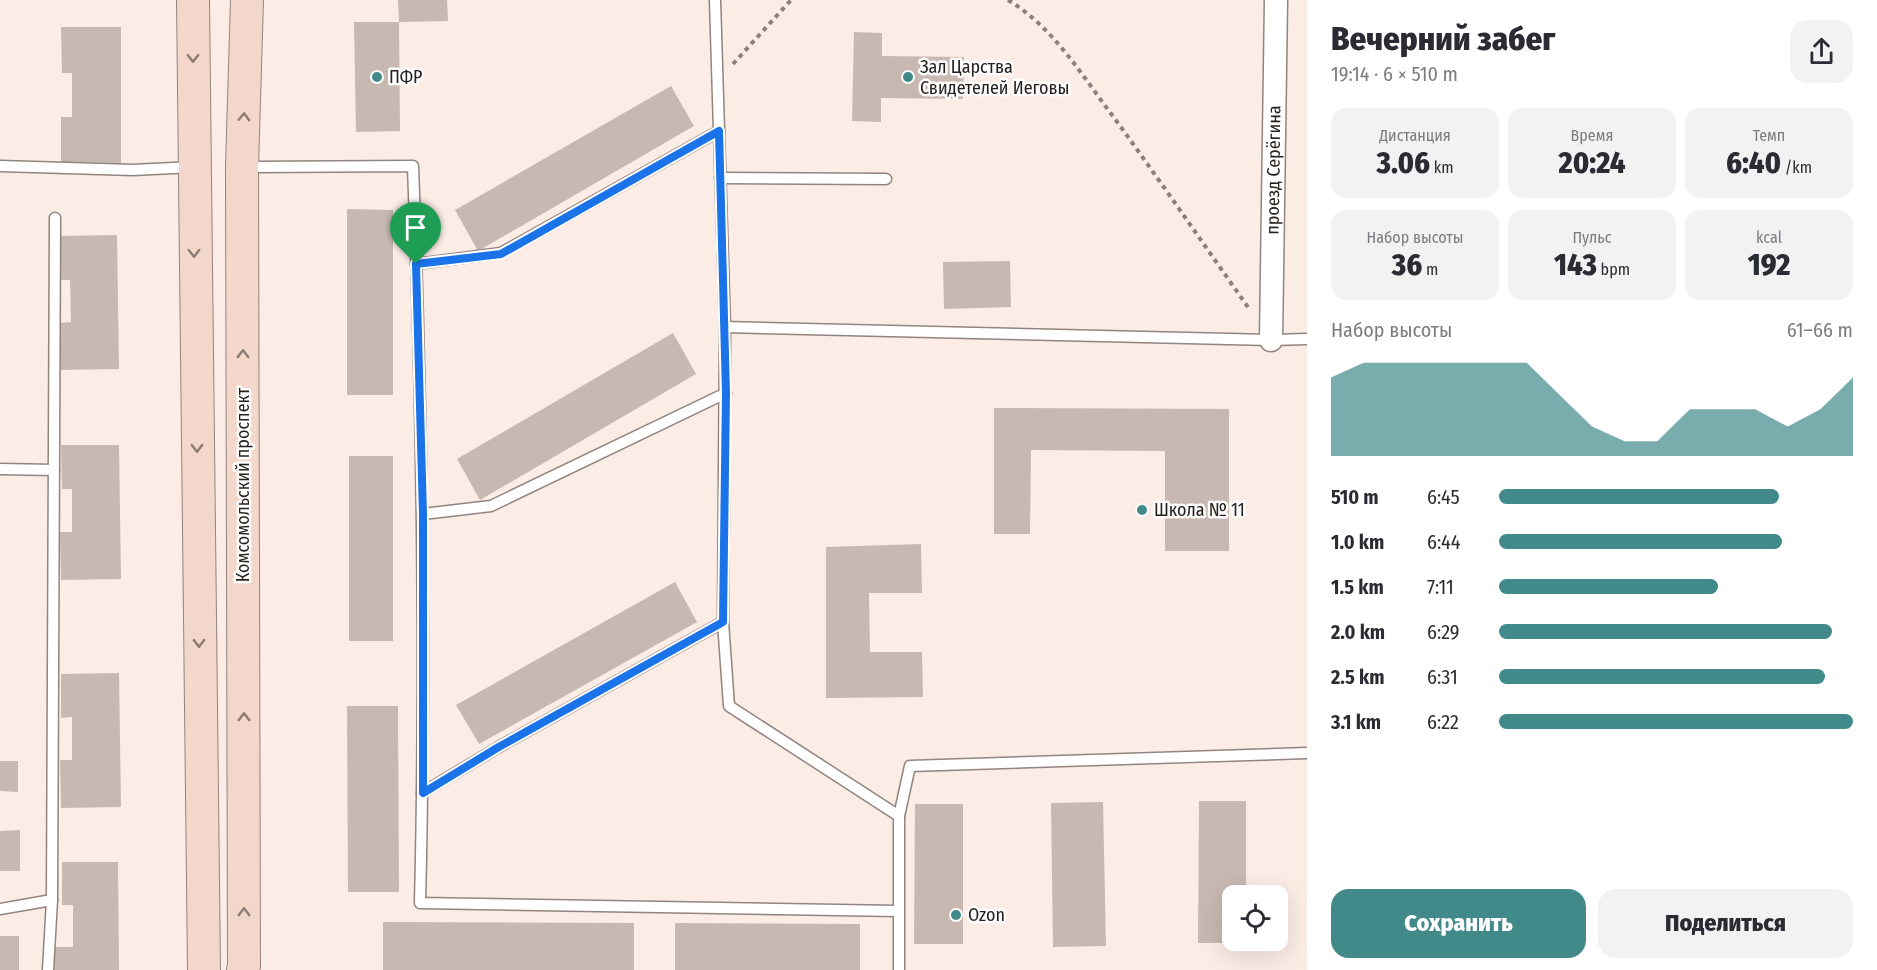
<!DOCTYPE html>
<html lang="ru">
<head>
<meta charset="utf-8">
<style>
	body { margin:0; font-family:"Fira Sans Condensed",sans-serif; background:#f2f2f3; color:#2b2b33; height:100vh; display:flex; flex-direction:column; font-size:22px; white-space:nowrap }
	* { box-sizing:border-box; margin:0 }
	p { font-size:20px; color:#7c7c81 }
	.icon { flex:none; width:33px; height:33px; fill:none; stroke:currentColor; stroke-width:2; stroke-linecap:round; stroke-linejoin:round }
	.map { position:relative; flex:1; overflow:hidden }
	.panel { display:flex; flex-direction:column; background:#fff; width:570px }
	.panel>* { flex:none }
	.tools { position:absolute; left:1222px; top:885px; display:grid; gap:12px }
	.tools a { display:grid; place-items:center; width:66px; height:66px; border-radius:12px; background:#fff; box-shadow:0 6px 24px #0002; font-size:30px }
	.pin { position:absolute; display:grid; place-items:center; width:51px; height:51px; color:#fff; margin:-62px -26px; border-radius:50% 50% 50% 0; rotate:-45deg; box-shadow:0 0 6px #0007 }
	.pin .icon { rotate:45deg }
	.round { display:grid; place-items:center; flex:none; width:63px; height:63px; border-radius:18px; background:#f2f2f3 }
	.overview { display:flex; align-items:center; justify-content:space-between; height:102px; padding:0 24px }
	h1 { font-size:33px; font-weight:800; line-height:45px }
	.figures { display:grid; grid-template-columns:repeat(3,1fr); gap:9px; height:102px; padding:6px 24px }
	.figures div { display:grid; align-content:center; border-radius:15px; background:#f2f2f3; text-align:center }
	.figures b { font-size:30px; font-weight:800 }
	.figures small { font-size:16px; font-weight:400 }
	.figures p { font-size:16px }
	.chart { height:168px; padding:12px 24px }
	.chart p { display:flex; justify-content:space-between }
	.chart svg { width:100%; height:108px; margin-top:6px; fill:#418a89; opacity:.7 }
	.button { display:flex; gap:12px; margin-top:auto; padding:12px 24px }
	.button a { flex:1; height:69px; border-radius:18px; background:#418a89; color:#fff; font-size:24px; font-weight:800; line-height:69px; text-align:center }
	.button a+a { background:#f2f2f3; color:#2b2b33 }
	ul { padding:0 24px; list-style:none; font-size:20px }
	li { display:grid; grid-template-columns:96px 72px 1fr; align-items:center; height:45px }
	li i { height:15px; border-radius:8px; background:#418a89 }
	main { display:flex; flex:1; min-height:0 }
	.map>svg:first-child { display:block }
	.building { fill:#c7b8b2 }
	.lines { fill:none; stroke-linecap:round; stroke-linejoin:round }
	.lane-casing { stroke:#92847e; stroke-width:13 }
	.street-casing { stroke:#92847e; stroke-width:25 }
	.secondary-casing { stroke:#92847e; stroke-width:34 }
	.path { stroke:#8b807c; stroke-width:4; stroke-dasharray:4.5 4.5; stroke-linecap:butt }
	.lane { stroke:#fff; stroke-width:10 }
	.street { stroke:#fff; stroke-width:22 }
	.secondary { stroke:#f2d7ca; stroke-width:32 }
	.oneway { stroke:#8c7c74 }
	.route-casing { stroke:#fff; stroke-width:12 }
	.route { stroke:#1a73e8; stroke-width:8 }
	.poi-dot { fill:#418a89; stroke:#fdfdfd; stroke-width:2 }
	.labels { text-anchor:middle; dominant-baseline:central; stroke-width:5; stroke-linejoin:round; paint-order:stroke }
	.poi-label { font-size:18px; fill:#25201d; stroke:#fdfdfd; text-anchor:start }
	.street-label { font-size:18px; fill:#25201d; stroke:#fdfdfd }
</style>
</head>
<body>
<main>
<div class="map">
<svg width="1307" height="970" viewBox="0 0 1307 970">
	<rect width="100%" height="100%" fill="#fcece6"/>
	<g class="building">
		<path d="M398 0H447L448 21 399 22Z"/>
		<path d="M354 22H399L400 131 356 132Z"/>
		<path d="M61 27H121V163L61 162V117H72V73H62Z"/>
		<path d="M854 32 882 33V56L964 57 963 99 881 98V122L852 121Z"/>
		<path d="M671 86 694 126 478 251 455 210Z"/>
		<path d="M347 209 393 210V395H347Z"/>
		<path d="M117 235 119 369 59 370V323L71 322 70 280H60L59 236Z"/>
		<path d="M1010 261 1011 307 944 309 943 262Z"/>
		<path d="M673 333 696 374 480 500 457 459Z"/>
		<path d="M994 408 1229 409V551H1165V451L1031 450 1030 534H994Z"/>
		<path d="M61 445H119L121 579 61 580 60 532H72V489H62Z"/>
		<rect x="349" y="456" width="44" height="185"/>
		<path d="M921 544 922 593H869L870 652H922L923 697 826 698V547Z"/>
		<path d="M675 582 697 622 479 744 456 705Z"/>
		<path d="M119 673 121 807 61 808 60 760H72V717L61 718V674Z"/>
		<path d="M347 706H398L399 892H348Z"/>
		<path d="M0 761H18V792L0 791Z"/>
		<path d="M1199 801H1246V896H1233V940H1245V943H1198Z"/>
		<path d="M1103 802 1106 946 1053 947 1051 803Z"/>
		<path d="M915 804H963V944H914Z"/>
		<path d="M20 830V871H0V831Z"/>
		<path d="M62 862H118L119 970H54V947H73V905H62Z"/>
		<path d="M383 922 634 923V970H383Z"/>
		<path d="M675 923 860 924V970H675Z"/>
		<rect x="0" y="936" width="19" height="34"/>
	</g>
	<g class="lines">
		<g class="lane-casing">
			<g id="lane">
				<path d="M715 0 725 327 723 622 729 706 899 816"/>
				<path d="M0 166 133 170 193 167"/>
				<path d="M245 167 413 166C422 411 426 657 420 903L898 911"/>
				<path d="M720 178 886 179"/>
				<path d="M416 264 501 253 719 131"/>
				<path d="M725 327 1271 340 1307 339"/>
				<path d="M0 469 54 470"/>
				<path d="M423 514 491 506 726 393"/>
				<path d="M422 793 497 748 723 622"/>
				<path d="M0 909 52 900"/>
				<path d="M48 970 52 900 55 218"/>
				<path d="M899 970V816L910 766 1307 753"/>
			</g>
		</g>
		<g class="street-casing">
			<g id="street">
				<path id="s1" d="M1271 340 1276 0"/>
			</g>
		</g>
		<g class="secondary-casing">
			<g id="secondary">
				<path d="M193 0 204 970"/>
				<path d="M243 970 244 966 242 167 247 0"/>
			</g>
		</g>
		<g class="path">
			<path d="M1008 0C1053 27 1081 74 1112 115 1159 179 1204 245 1250 310"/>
			<path d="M733 64 791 0"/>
		</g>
		<use href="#lane" class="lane"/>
		<use href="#street" class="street"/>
		<use href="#secondary" class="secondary"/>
	</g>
	<defs><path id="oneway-chevron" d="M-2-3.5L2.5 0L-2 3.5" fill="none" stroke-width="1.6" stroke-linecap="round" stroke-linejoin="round" transform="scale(1.5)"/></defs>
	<g class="oneway">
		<use href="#oneway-chevron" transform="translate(193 58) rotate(90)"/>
		<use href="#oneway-chevron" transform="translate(244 117) rotate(-88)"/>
		<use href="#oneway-chevron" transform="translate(194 253) rotate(89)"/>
		<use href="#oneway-chevron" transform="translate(243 354) rotate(-90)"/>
		<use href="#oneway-chevron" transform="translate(197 448) rotate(89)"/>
		<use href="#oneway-chevron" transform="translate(199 643) rotate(89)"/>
		<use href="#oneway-chevron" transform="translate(244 717) rotate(-90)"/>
		<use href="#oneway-chevron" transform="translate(244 912) rotate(-90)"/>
	</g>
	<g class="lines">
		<g class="route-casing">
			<path id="route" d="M719 131 726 393 723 622 497 748 423 793V514L416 264 501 254Z"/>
		</g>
		<use href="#route" class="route"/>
	</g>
	<g class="poi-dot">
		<circle cx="377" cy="77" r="6"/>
		<circle cx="908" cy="77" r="6"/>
		<circle cx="1142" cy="510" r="6"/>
		<circle cx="956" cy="915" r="6"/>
	</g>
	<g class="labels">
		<g class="poi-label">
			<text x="920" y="67">Зал Царства<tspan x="920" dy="21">Свидетелей Иеговы</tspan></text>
			<text x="389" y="77">ПФР</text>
			<text x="1154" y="510">Школа № 11</text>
			<text x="968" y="915">Ozon</text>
		</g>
		<g class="street-label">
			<text stroke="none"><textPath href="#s1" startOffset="170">проезд Серёгина</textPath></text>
			<text transform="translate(243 485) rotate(-90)">Комсомольский проспект</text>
		</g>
	</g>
</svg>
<div class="tools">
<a><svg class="icon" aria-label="locate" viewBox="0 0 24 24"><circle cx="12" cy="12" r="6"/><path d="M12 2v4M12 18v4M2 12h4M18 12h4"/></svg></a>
</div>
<div class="pin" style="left:416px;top:264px;background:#1e9e55"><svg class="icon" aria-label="arrive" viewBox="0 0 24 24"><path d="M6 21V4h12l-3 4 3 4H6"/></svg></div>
</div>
<section class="panel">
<div class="overview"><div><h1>Вечерний забег</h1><p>19:14 · 6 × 510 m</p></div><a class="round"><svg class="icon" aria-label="share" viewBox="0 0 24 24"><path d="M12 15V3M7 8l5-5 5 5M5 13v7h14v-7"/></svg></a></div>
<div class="figures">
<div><p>Дистанция</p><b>3.06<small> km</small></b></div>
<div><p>Время</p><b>20:24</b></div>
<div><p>Темп</p><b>6:40<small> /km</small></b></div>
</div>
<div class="figures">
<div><p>Набор высоты</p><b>36<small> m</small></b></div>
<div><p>Пульс</p><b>143<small> bpm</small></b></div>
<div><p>kcal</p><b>192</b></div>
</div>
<div class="chart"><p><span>Набор высоты</span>61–66 m</p>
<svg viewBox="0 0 160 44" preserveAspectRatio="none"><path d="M0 44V12L10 6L20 6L30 6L40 6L50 6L60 6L70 19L80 32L90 38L100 38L110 25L120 25L130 25L140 32L150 25L160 12V44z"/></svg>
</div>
<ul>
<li><b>510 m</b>6:45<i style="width:79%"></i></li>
<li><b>1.0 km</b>6:44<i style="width:80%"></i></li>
<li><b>1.5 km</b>7:11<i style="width:62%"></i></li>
<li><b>2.0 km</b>6:29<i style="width:94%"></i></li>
<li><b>2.5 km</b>6:31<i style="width:92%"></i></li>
<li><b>3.1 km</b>6:22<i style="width:100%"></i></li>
</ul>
<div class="button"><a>Сохранить</a><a>Поделиться</a></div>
</section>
</main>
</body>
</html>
